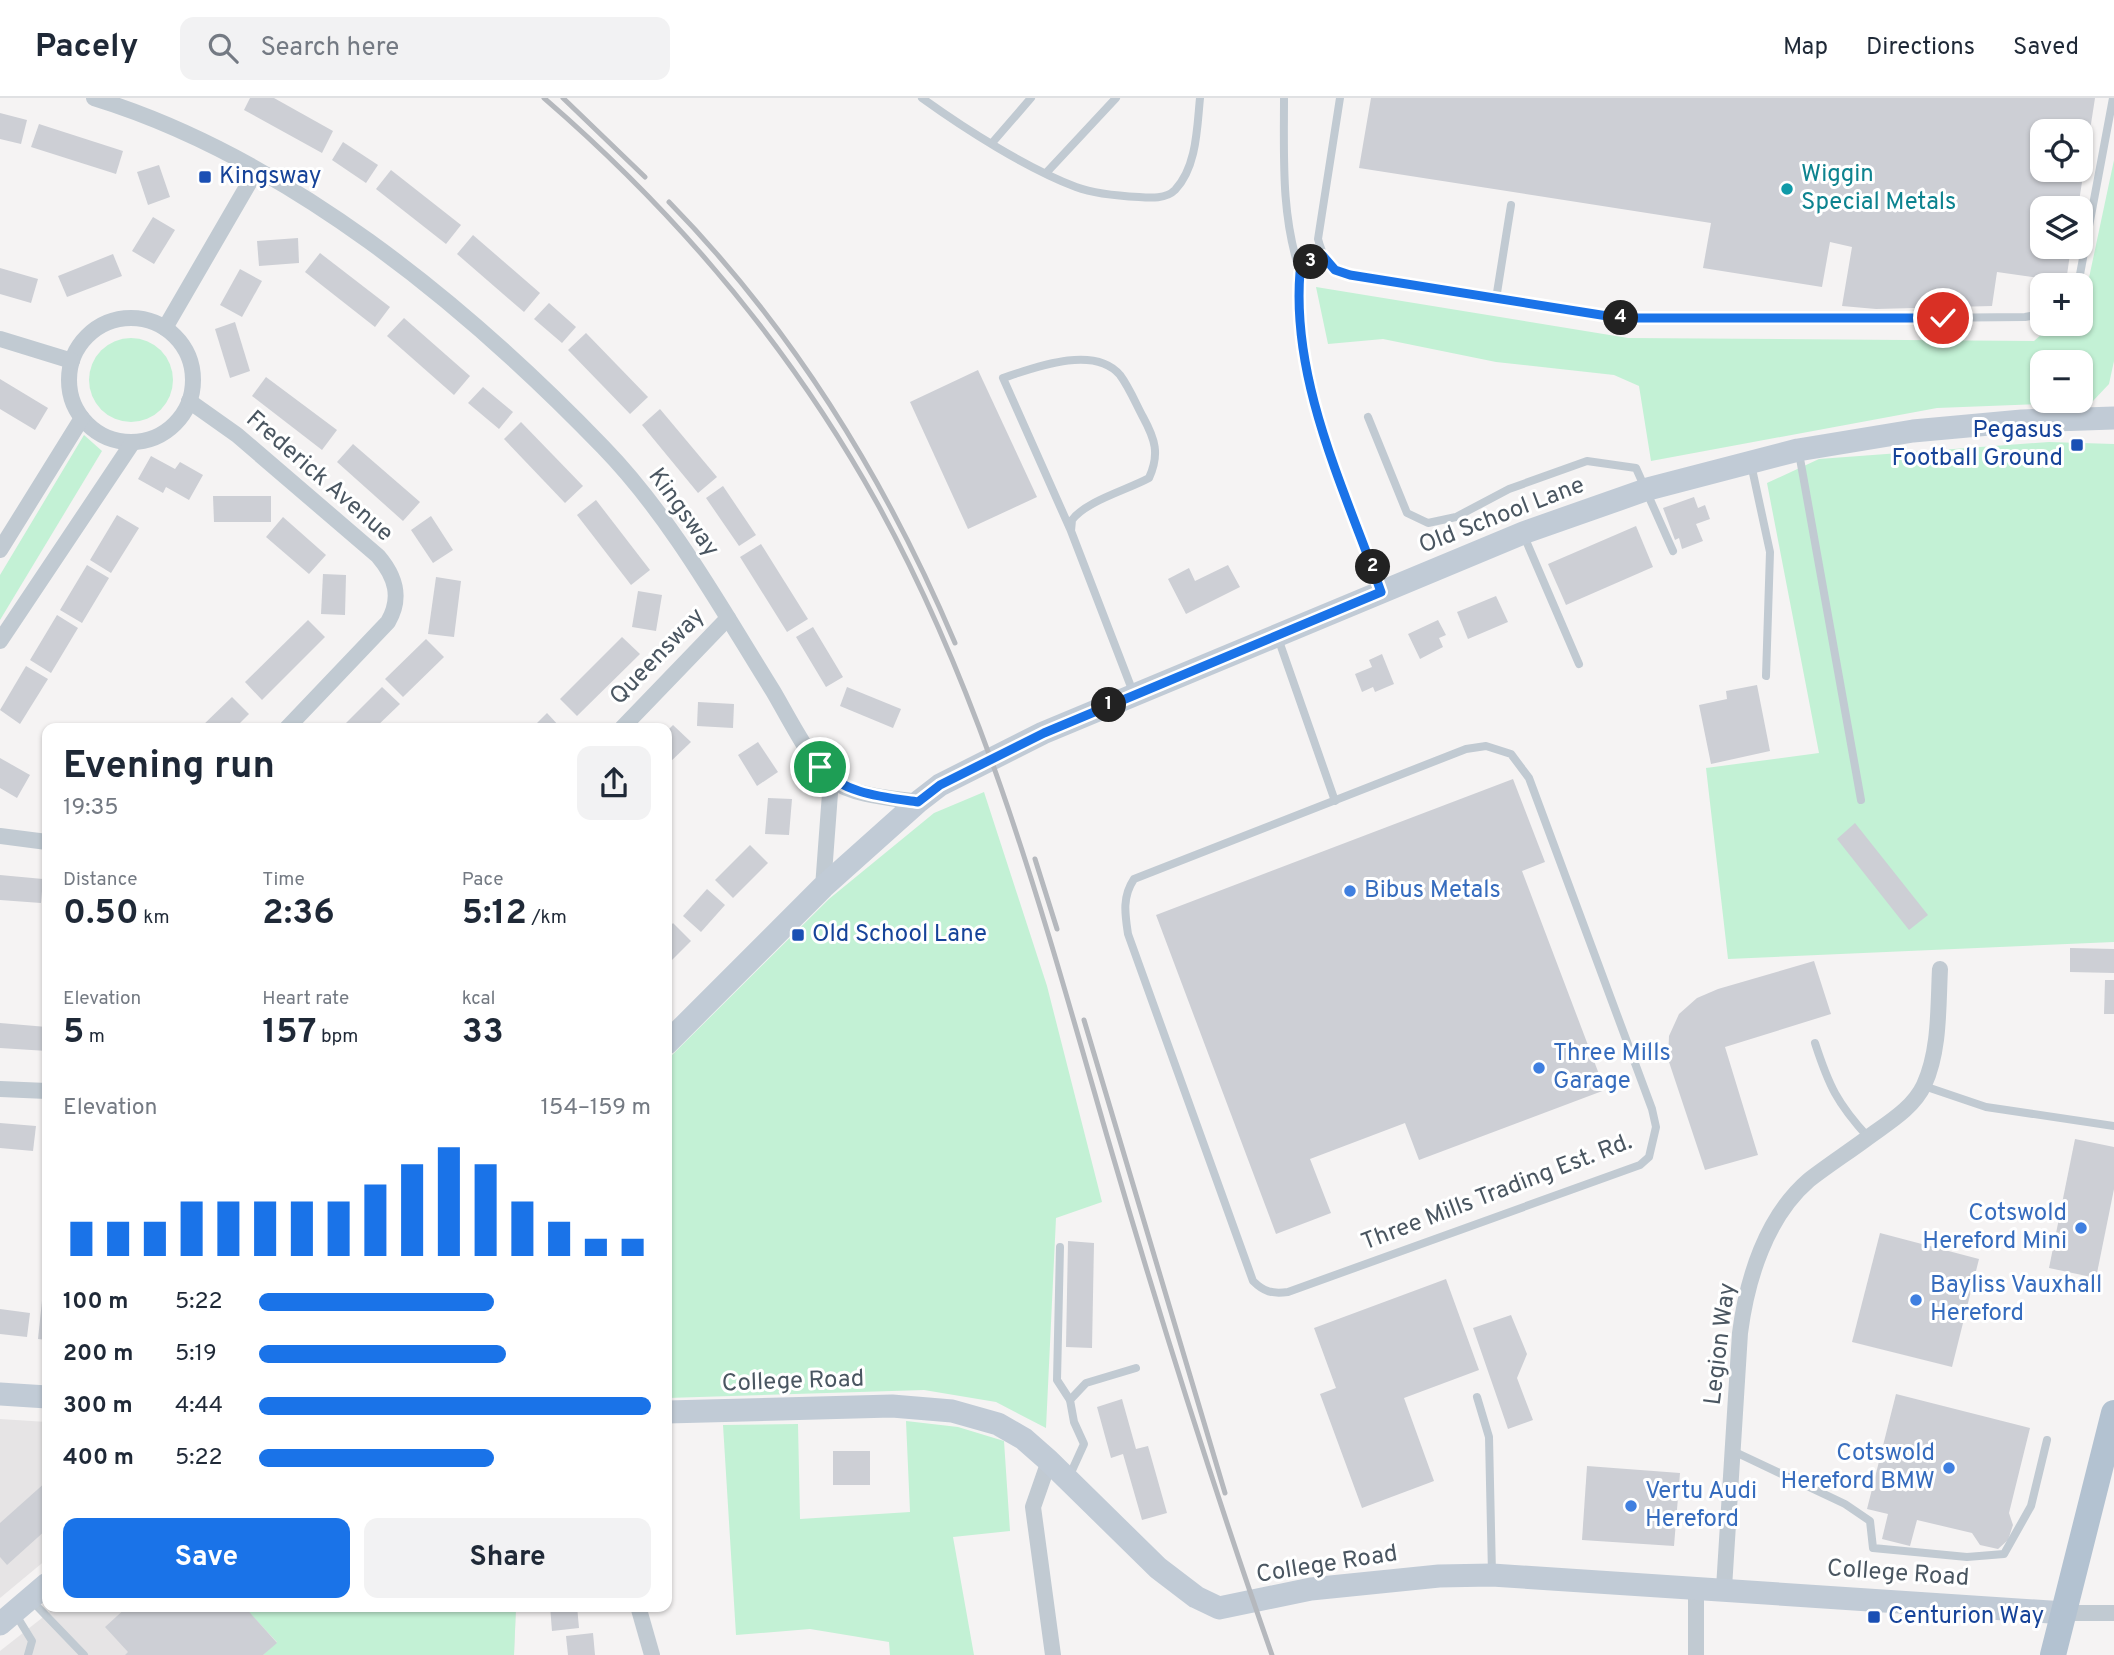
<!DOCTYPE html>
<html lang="en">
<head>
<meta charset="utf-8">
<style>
	body { margin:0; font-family:Overpass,sans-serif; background:#f2f2f3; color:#1f2937; height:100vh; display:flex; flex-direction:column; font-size:26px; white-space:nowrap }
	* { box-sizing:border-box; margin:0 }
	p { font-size:23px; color:#747a83 }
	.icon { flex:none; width:38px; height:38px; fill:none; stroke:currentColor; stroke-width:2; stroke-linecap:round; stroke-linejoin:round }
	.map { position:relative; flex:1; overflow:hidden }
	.sheet { position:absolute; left:42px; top:625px; width:630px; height:889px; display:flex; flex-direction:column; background:#fff; border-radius:14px; box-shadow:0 2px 5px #0004 }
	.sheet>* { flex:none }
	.buttons { position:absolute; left:2030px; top:21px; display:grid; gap:14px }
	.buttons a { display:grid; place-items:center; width:63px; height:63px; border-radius:14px; background:#fff; box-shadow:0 2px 5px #0004; font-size:35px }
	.pin { position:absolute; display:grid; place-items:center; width:60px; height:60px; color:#fff; margin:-30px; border:4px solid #fff; border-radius:50%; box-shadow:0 2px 7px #0007 }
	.km { position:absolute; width:35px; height:35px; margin:-18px; border-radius:50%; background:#222; color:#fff; font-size:19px; line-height:35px; text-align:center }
	.round { display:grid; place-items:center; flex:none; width:74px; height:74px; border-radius:14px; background:#f2f2f3 }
	.headline { display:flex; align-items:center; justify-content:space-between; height:119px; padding:0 21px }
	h1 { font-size:38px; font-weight:700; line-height:52px }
	.stats { display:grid; grid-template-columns:repeat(3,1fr); gap:10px; height:119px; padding:7px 21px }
	.stats div { display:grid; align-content:center }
	.stats b { font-size:35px; font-weight:700 }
	.stats small { font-size:19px; font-weight:400 }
	.stats p { font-size:19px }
	.chart { height:196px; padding:14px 21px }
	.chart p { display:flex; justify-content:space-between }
	.chart svg { width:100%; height:126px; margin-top:7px; stroke:#1a73e8; stroke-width:6 }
	.action { display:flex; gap:14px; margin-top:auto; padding:14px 21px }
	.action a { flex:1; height:80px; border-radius:14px; background:#1a73e8; color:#fff; font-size:28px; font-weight:700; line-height:80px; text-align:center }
	.action a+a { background:#f2f2f3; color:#1f2937 }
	ul { padding:0 21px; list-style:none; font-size:23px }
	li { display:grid; grid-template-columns:112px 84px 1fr; align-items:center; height:52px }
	li i { height:18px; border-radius:9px; background:#1a73e8 }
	header { display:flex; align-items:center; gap:42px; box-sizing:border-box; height:98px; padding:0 35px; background:#fff; border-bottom:2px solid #e0e1e3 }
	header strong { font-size:33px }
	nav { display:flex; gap:38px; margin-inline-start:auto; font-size:24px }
	.search { width:490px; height:63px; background:#f2f2f3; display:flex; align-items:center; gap:18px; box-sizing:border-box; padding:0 24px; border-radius:14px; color:#747a83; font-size:26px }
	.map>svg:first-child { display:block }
	.education { fill:#e6e4e5 }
	.green { fill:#c3f1d5; fill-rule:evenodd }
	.building { fill:#cdcfd5; fill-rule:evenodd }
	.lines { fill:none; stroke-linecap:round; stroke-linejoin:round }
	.lane { stroke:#c1cad2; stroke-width:8 }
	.street { stroke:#c1cad2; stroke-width:16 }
	.secondary { stroke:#c1cbd6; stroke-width:23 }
	.primary { stroke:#b3c2d1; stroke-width:26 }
	.rail { stroke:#b5b8bd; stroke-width:5 }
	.route-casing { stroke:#fff; stroke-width:14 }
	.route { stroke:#1a73e8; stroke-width:9 }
	.transit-dot { fill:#1a4fb4; stroke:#fff; stroke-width:2.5 }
	.culture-dot { fill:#0f9aa8; stroke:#fff; stroke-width:2.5 }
	.shop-dot { fill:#3f7fe0; stroke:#fff; stroke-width:2.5 }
	.labels { text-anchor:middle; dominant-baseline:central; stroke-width:6; stroke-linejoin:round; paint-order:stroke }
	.culture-label { font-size:24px; fill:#0d838f; stroke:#fff; text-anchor:start }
	.transit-label { font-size:24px; fill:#164399; stroke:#fff; text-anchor:start }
	.street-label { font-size:24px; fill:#4a5661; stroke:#fff }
	.shop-label { font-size:24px; fill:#366cbe; stroke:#fff; text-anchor:start }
</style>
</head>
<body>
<header>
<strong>Pacely</strong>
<div class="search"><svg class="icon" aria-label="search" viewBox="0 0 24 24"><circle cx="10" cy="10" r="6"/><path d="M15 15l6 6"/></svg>Search here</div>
<nav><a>Map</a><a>Directions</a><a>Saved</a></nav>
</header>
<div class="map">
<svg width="2114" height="1557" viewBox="0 0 2114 1557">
	<rect width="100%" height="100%" fill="#f5f3f3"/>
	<g class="education">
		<path d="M0 1321 47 1324V1461L0 1500Z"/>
		<path d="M56 1509H516L514 1557H0V1553Z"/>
	</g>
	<g class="green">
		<path d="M2114 62V263L2109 286 2092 304 1937 310 1651 363 1639 288 1614 277 1496 264 1383 241 1328 246 1316 189 1628 240 2034 243 2053 226H2081V199L2086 194ZM2081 264V303H2042V264Z"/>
		<circle cx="131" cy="282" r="42"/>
		<path d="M84 337 102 353 0 522V477Z"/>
		<path d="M2049 344 2114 346V844L1728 861 1706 670 1819 655 1767 385 1819 361Z"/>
		<path d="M984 694 1047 888 1102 1104 1056 1120 1046 1330 996 1304 924 1292 667 1300V962L829 801 934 715Z"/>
		<path d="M906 1323 958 1329 1004 1343 1010 1433 953 1439 974 1557H890L889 1544 810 1531 736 1537 723 1327 798 1326 800 1421 910 1414Z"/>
		<path d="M244 1509H516L514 1557H263L277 1544Z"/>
	</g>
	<g class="building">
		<path d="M250 0H274L333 33 322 55 244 12Z"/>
		<path d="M1371 0H2095L2078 110H2042V149H2071L2066 184 1997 174 1992 208 1876 211 1842 208 1852 149 1830 144 1822 189 1703 170 1711 125 1359 70ZM2042 33H2081V72H2042Z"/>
		<path d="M0 15 27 22 21 46 0 41Z"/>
		<path d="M39 26 123 53 116 76 31 49Z"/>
		<path d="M343 44 378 67 366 85 332 62Z"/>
		<path d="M159 67 170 99 148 107 137 74Z"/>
		<path d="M391 72 461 127 446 146 376 91Z"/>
		<path d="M153 119 175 132 154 166 132 153Z"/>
		<path d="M473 137 540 195 524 214 457 156Z"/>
		<path d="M298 140 299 165 259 168 257 143Z"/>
		<path d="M320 155 390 209 375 229 305 174Z"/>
		<path d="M113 156 122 178 67 199 58 178Z"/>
		<path d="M0 170 38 181 31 205 0 196Z"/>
		<path d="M240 171 262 183 242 219 220 207Z"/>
		<path d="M549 205 576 229 562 245 534 221Z"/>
		<path d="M404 220 470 278 454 297 387 238Z"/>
		<path d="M235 224 250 273 230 280 215 231Z"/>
		<path d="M586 235 648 299 630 316 568 252Z"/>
		<path d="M978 272 1037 399 968 431 910 304Z"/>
		<path d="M266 279 337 332 322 352 252 298Z"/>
		<path d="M0 281 48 310 35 332 0 311Z"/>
		<path d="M483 289 513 314 499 331 468 305Z"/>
		<path d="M660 311 717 379 698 395 642 327Z"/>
		<path d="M521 324 583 388 565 405 504 341Z"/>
		<path d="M353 346 420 404 403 423 337 364Z"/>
		<path d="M151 358 175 371 180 364 203 377 189 402 166 389 163 395 138 381Z"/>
		<path d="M723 388 756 437 739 448 706 400Z"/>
		<path d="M213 398H271V424H214Z"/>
		<path d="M1694 399 1698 410 1705 407 1710 421 1696 426 1703 443 1682 451 1679 440 1675 442 1663 410Z"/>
		<path d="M596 402 650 472 631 487 577 417Z"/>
		<path d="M117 417 139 430 111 475 90 462Z"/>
		<path d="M431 418 453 452 433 465 411 432Z"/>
		<path d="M283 419 326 457 309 476 266 439Z"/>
		<path d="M1636 428 1653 469 1566 507 1548 466Z"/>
		<path d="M761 446 808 521 787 534 740 459Z"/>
		<path d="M87 467 109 480 82 525 60 512Z"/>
		<path d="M1228 467 1240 489 1186 516 1168 481 1189 470 1195 483Z"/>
		<path d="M323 476 346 477 345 517 321 516Z"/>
		<path d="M436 479 461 483 454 539 428 536Z"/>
		<path d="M638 493 662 497 656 533 632 529Z"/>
		<path d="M1496 498 1508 524 1468 541 1457 514Z"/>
		<path d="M57 517 78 530 51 575 30 562Z"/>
		<path d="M308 522 325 539 262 602 245 584Z"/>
		<path d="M1438 522 1446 537 1439 540 1443 549 1420 561 1408 536Z"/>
		<path d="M813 529 843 579 826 589 796 539Z"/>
		<path d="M622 539 640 556 577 618 560 601Z"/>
		<path d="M426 541 444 559 403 599 385 581Z"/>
		<path d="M1382 556 1394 586 1375 594 1373 589 1362 594 1355 576 1372 569 1369 562Z"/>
		<path d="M26 568 48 581 20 626 0 612Z"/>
		<path d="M1757 587 1770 653 1711 666 1699 607 1727 601 1726 593Z"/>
		<path d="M382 589 400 606 375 630H341Z"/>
		<path d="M847 589 901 611 893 630 840 608Z"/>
		<path d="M232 599 249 616 235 630H200Z"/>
		<path d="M698 604 734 606 733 630 697 628Z"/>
		<path d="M547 615 561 630H532Z"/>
		<path d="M673 627 691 644 667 667V633Z"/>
		<path d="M758 644 778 674 757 688 738 657Z"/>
		<path d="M0 660 30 677 17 700 0 690Z"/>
		<path d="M1513 681 1545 764 1522 773 1605 992 1419 1062 1405 1025 1310 1061 1331 1115 1276 1136 1156 817Z"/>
		<path d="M768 700 792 701 789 737 765 736Z"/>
		<path d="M1855 725 1928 817 1909 832 1837 741Z"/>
		<path d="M750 747 768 765 733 800 715 782Z"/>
		<path d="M0 777 43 781 41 805 0 802Z"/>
		<path d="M707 791 725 807 701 834 683 818Z"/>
		<path d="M673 825 691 843 667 867V832Z"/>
		<path d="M2070 850 2114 851V875L2070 874Z"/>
		<path d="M1814 863 1831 916 1725 949 1758 1057 1705 1072 1668 961 1669 938 1679 916 1697 900 1718 891Z"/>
		<path d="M2105 882H2114V916H2104Z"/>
		<path d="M0 925 47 929V953L0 950Z"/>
		<path d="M0 1025 36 1028 33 1053 0 1050Z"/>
		<path d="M2075 1041 2114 1049V1091L2096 1180 2049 1170Z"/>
		<path d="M1880 1135 1979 1161 1952 1269 1852 1244Z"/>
		<path d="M1068 1143 1094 1145 1092 1250 1066 1249Z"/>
		<path d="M1446 1181 1479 1272 1404 1300 1434 1383 1362 1410 1320 1296 1336 1290 1314 1230Z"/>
		<path d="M42 1203 47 1204V1242L38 1241Z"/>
		<path d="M0 1211 30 1215 27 1239 0 1236Z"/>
		<path d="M1511 1217 1527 1256 1517 1280 1533 1322 1508 1331 1473 1230Z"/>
		<path d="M1896 1296 2030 1330 2009 1415 2013 1427 2008 1442 1998 1451 1980 1447 1972 1435 1917 1422 1910 1448 1882 1441 1888 1416 1867 1411Z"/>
		<path d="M1122 1301 1136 1351 1148 1348 1167 1415 1142 1422 1123 1356 1111 1360 1097 1309Z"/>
		<rect x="833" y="1353" width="37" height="34"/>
		<path d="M1587 1368 1680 1375 1674 1448 1582 1442Z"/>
		<path d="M47 1383V1431L7 1467 0 1459V1425Z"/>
		<path d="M128 1508H182L186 1513 190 1508H244L277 1545 263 1557H125L128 1554 105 1529Z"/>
		<path d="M550 1508H577L579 1530 552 1533Z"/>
		<path d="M593 1535 595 1557H568L566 1538Z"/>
	</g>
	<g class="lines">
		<g class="lane">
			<path d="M922 0C965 31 1026 70 1076 89 1095 96 1119 98 1139 99 1151 100 1166 101 1175 92 1197 69 1197 29 1200 0"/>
			<path d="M1284 0C1284 60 1281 117 1300 174"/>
			<path d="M1340 0 1318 141C1323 161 1331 170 1351 177L1620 220 1695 222 2025 219 2042 216"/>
			<path d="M992 45 1031 0"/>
			<path d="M1047 74 1116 0"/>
			<path d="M1323 158 1300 174C1290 283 1345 391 1380 491"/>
			<path d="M2078 187 2113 0"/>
			<path d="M1496 201 1511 107"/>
			<path d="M1368 319 1407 415 1428 425 1456 419 1509 391 1587 363 1636 370 1673 453"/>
			<path d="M1799 355 1861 702"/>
			<path d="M1751 366 1770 454 1766 578"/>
			<path d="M1071 433 1003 280C1033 270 1094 246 1120 277 1129 289 1136 306 1143 319 1155 341 1160 356 1149 380 1127 392 1086 403 1072 422L1071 433 1133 594"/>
			<path d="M1524 438 1579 566"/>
			<path d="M1278 540 1335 703"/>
			<path d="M1486 648 1511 656 1529 680 1652 1011 1656 1029 1649 1059 1640 1067 1288 1194C1272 1196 1264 1194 1253 1183L1128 836C1125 816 1122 799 1134 781L1466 651Z"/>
			<path d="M1815 945C1829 988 1837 1005 1868 1039"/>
			<path d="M1924 988 1986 1009 2114 1028"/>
			<path d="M1060 1149 1057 1282 1070 1302"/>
			<path d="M1477 1299 1489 1339 1492 1476"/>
			<path d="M1733 1353 1845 1406 1870 1423 1873 1450 1967 1459 2004 1456 2031 1408 2047 1342"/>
			<path d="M1069 1379 1084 1346 1074 1324 1070 1302 1086 1285 1136 1270"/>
			<path d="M32 1503 84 1557"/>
			<path d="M16 1517 32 1543 28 1557"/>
		</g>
		<g class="street">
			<path d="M94 0C286 59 465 206 603 349 671 419 721 510 773 593 785 613 814 670 831 682 854 698 891 700 918 704"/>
			<circle cx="131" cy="282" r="62"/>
			<path d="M165 230 256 73"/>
			<path d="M0 241 72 263"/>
			<path d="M189 303 237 337 378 458C396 479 402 500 388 524L287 630"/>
			<path d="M0 452 82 320"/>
			<path d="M0 543 133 344"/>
			<path d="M622 630 728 520"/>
			<path d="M0 738 47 744"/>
			<path d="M823 789 831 682"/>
			<path d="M0 991 47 993"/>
			<path d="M1049 1363 1033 1409 1053 1557"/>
			<path d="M1696 1489V1557"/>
			<path d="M1724 1490 1740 1235C1747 1181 1766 1119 1809 1082 1827 1068 1847 1055 1866 1041 1886 1026 1913 1011 1924 987 1940 952 1938 909 1940 871"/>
			<path d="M638 1508 652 1557"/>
			<path d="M2065 1515H2114"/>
		</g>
		<g class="secondary">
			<path d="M667 945 823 789 918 704 940 687 1043 635 1523 435 1648 391 1798 352 1913 333 2022 323 2114 320"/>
			<path d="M0 1296 47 1299"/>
			<path d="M667 1314 892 1308 952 1313 998 1326 1024 1341 1049 1363 1158 1470 1196 1499 1219 1510 1311 1491 1439 1478 1492 1477 2065 1515"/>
			<path d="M0 1526 47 1486"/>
		</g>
		<path class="primary" d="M2053 1557 2114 1315"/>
		<g class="rail">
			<path d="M544 0C677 115 791 250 877 405 986 602 1045 823 1107 1038 1158 1213 1212 1386 1272 1557"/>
			<path d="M563 0 645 79"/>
			<path d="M669 104C793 231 886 382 955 545"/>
			<path d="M1035 761 1057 831"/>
			<path d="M1084 922 1225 1395"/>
		</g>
	</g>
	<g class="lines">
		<g class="route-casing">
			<path id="route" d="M820 669C843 696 884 699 918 704L940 687 1044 635 1381 494C1345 392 1291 284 1300 174L1323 158 1335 172 1350 177 1620 220H1943"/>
		</g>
		<use href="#route" class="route"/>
	</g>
	<g class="transit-dot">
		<rect x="198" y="72" width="14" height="14" rx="3.5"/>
		<rect x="2070" y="340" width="14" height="14" rx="3.5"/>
		<rect x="791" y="830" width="14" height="14" rx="3.5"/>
		<rect x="1867" y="1512" width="14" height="14" rx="3.5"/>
	</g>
	<circle class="culture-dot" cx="1787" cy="91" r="7"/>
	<g class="shop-dot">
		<circle cx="1350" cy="793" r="7"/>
		<circle cx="1539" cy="970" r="7"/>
		<circle cx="2081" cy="1130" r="7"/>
		<circle cx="1916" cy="1202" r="7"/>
		<circle cx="1949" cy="1370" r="7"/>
		<circle cx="1631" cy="1408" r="7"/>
	</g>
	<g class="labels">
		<g class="culture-label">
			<text x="1801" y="77">Wiggin<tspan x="1801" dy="28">Special Metals</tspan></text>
		</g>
		<g class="transit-label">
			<text x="219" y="79">Kingsway</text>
			<text x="2063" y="333" text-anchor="end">Pegasus<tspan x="2063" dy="28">Football Ground</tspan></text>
			<text x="812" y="837">Old School Lane</text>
			<text x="1888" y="1519">Centurion Way</text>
		</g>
		<g class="street-label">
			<text transform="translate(319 379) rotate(41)">Frederick Avenue</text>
			<text transform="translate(683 415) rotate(54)">Kingsway</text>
			<text transform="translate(1502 418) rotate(-21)">Old School Lane</text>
			<text transform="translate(658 559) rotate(-46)">Queensway</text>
			<text transform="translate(1497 1095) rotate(-21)">Three Mills Trading Est. Rd.</text>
			<text transform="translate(1721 1246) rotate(-83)">Legion Way</text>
			<text transform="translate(793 1284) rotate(-2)">College Road</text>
			<text transform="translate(1327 1467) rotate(-9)">College Road</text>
			<text transform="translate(1898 1476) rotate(4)">College Road</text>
		</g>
		<g class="shop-label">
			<text x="1364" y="793">Bibus Metals</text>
			<text x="1553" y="956">Three Mills<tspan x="1553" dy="28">Garage</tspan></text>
			<text x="2067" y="1116" text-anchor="end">Cotswold<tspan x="2067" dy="28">Hereford Mini</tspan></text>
			<text x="1930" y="1188">Bayliss Vauxhall<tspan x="1930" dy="28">Hereford</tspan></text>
			<text x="1935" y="1356" text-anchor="end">Cotswold<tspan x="1935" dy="28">Hereford BMW</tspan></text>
			<text x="1645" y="1394">Vertu Audi<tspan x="1645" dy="28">Hereford</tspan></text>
		</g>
	</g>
</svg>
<div class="buttons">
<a><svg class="icon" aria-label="locate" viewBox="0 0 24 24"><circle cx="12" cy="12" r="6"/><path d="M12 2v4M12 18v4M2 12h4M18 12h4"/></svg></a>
<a><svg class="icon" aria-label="layers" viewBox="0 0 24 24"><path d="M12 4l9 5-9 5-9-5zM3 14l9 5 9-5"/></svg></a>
<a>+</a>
<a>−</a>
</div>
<div class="pin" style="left:820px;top:669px;background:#1e9e55"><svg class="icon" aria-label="arrive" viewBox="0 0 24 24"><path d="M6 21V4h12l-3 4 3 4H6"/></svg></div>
<div class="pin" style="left:1943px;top:220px;background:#d93025"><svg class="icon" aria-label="check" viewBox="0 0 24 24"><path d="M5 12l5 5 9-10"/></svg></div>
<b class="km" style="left:1109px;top:607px">1</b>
<b class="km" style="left:1373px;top:469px">2</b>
<b class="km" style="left:1311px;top:164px">3</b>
<b class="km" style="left:1621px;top:220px">4</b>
<section class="sheet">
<div class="headline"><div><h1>Evening run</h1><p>19:35</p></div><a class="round"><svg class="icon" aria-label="share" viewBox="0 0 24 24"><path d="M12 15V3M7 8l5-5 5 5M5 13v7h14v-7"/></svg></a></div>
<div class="stats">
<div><p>Distance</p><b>0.50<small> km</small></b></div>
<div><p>Time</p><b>2:36</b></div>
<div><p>Pace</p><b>5:12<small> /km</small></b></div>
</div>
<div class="stats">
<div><p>Elevation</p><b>5<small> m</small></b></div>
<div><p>Heart rate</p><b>157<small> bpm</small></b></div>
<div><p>kcal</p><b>33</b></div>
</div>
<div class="chart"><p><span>Elevation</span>154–159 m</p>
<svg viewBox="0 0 160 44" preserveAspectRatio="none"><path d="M5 44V32M15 44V32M25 44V32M35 44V25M45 44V25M55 44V25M65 44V25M75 44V25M85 44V19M95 44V12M105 44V6M115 44V12M125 44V25M135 44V32M145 44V38M155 44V38"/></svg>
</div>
<ul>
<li><b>100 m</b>5:22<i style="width:60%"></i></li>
<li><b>200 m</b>5:19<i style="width:63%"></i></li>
<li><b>300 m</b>4:44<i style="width:100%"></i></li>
<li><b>400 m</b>5:22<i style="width:60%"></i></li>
</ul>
<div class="action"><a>Save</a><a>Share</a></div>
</section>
</div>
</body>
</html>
